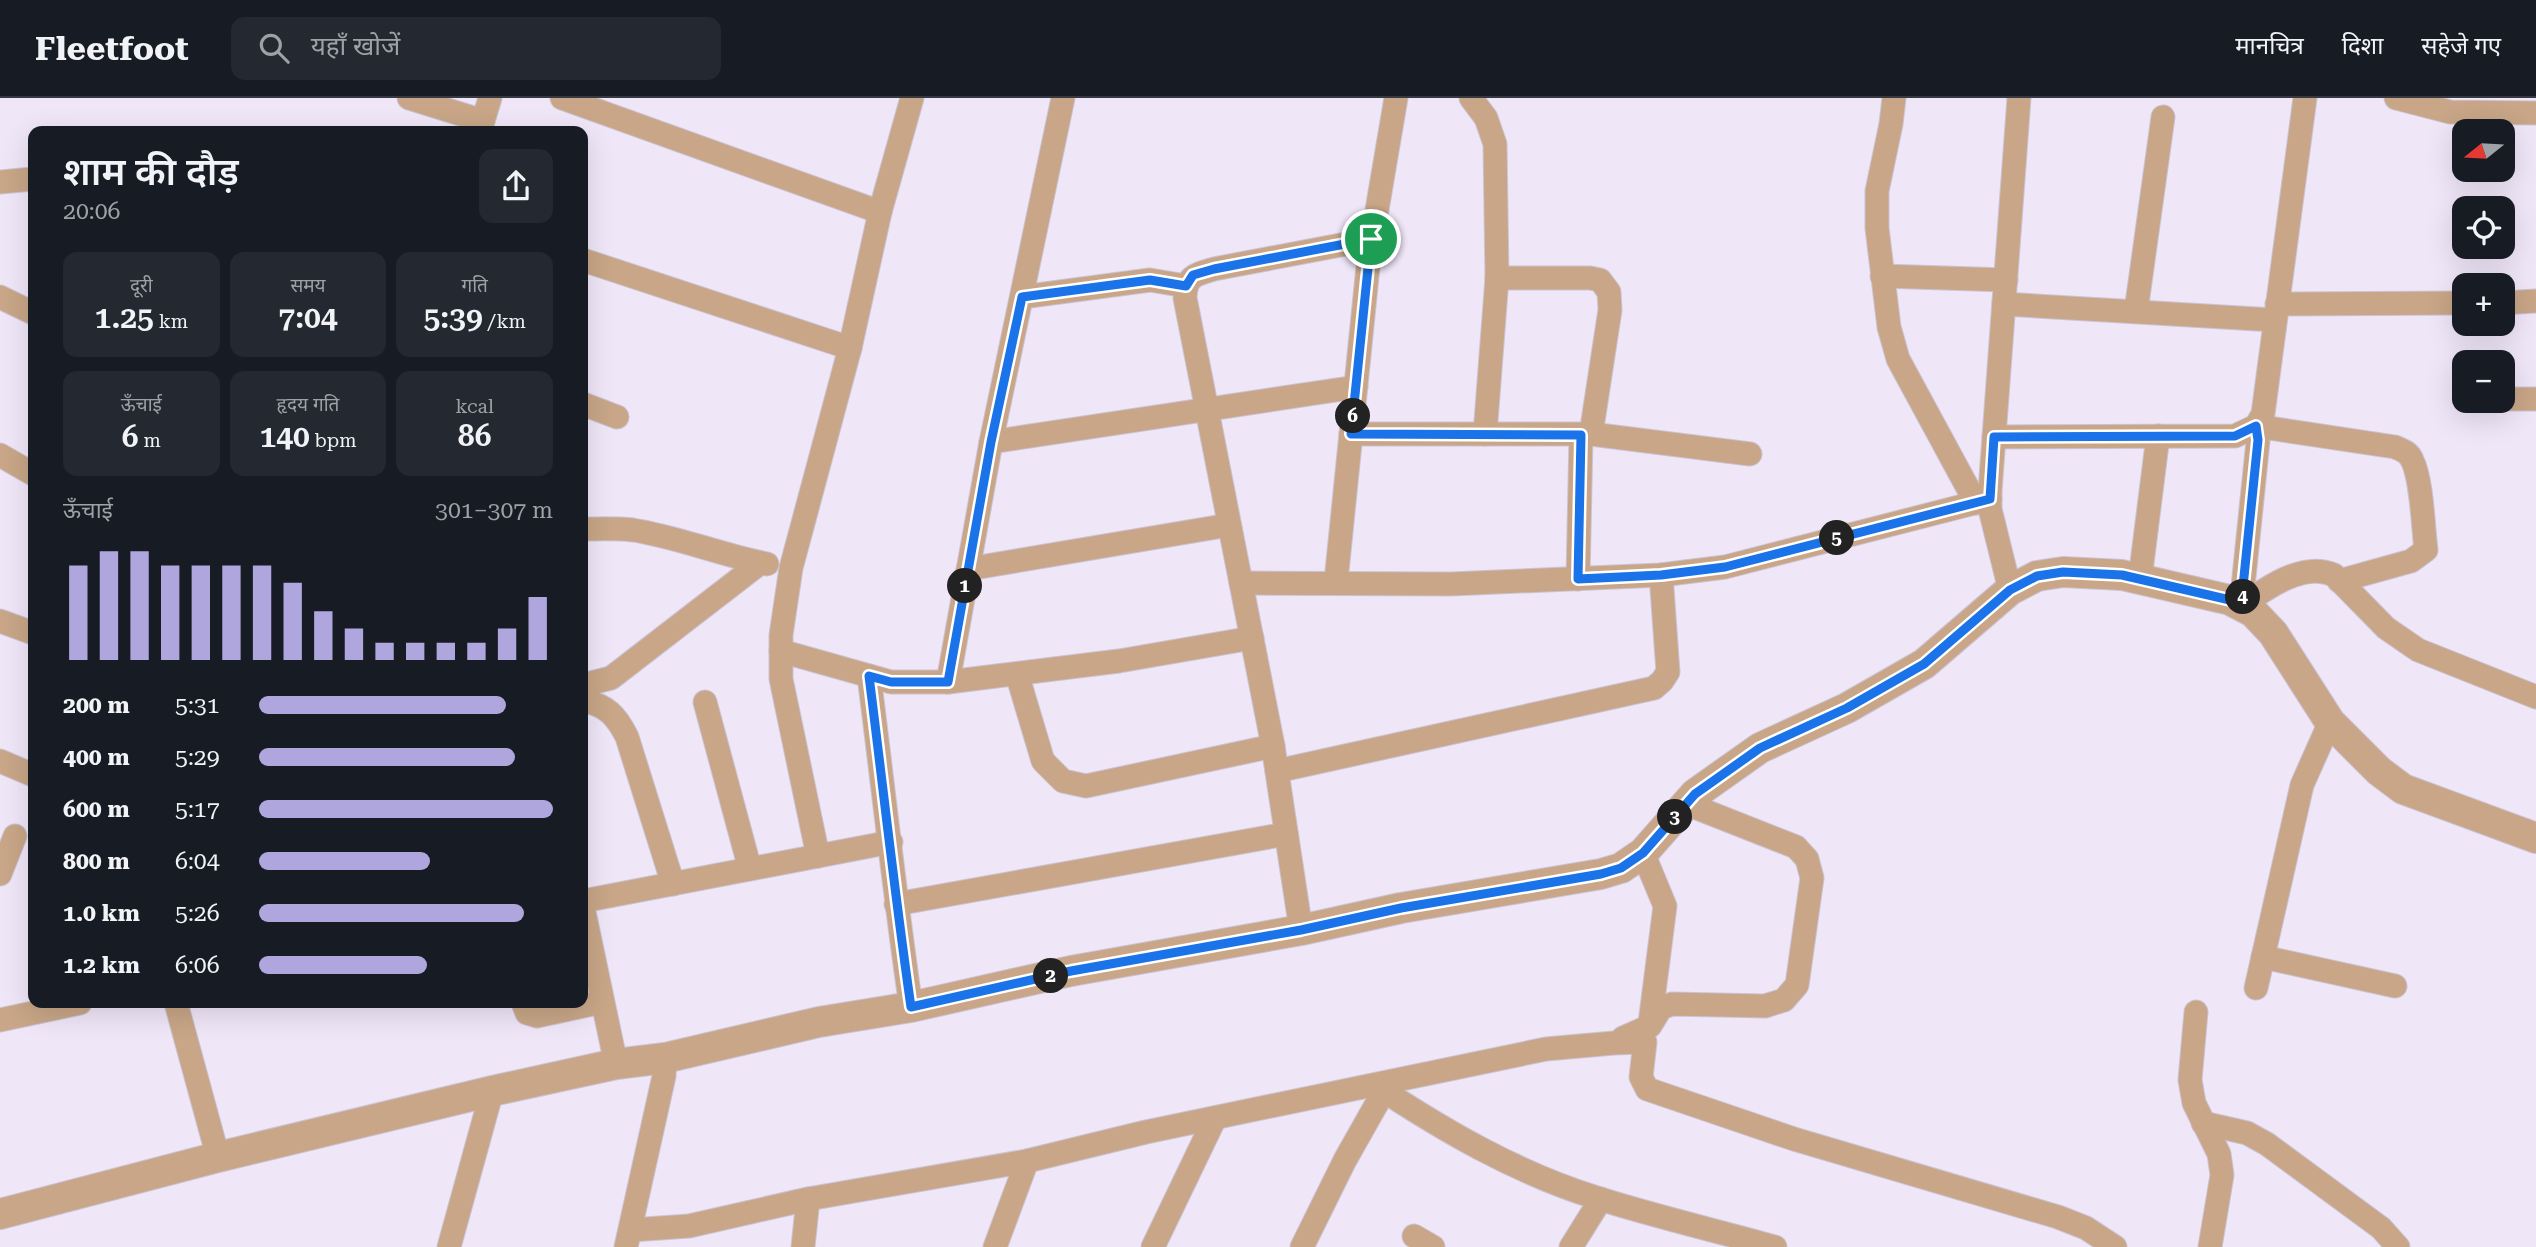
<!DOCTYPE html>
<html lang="hi">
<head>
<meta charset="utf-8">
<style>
	body { margin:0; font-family:"Roboto Serif","Noto Sans Devanagari",serif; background:#242831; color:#f1f3f6; height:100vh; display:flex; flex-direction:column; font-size:26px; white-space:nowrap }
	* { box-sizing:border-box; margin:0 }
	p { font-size:23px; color:#9ea1a6 }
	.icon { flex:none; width:38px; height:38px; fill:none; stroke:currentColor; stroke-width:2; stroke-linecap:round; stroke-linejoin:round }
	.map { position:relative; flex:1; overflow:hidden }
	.sheet { position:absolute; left:28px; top:28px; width:560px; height:882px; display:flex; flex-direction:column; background:#171b24; border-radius:14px; box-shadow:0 7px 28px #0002 }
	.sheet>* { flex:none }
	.needle { width:46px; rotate:252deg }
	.fabs { position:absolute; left:2452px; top:21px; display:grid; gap:14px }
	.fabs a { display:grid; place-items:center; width:63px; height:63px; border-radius:14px; background:#171b24; box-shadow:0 7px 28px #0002; font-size:35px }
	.pin { position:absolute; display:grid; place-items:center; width:60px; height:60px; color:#fff; margin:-30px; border:4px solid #fff; border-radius:50%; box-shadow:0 2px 7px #0007 }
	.km { position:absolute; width:35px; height:35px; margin:-18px; border-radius:50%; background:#222; color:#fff; font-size:19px; line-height:35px; text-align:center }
	.round { display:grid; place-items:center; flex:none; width:74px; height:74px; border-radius:14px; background:#242831 }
	.summary { display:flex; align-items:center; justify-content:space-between; height:119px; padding:0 35px }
	h1 { font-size:38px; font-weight:600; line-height:52px }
	.stats { display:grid; grid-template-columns:repeat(3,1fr); gap:10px; height:119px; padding:7px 35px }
	.stats div { display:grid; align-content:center; border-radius:14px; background:#242831; text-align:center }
	.stats b { font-size:30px; font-weight:600 }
	.stats small { font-size:19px; font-weight:400 }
	.stats p { font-size:19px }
	.chart { height:196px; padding:14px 35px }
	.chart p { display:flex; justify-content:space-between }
	.chart svg { width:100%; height:126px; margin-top:7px; stroke:#afa6dd; stroke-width:6 }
	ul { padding:0 35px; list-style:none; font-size:23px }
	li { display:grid; grid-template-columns:112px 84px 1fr; align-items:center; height:52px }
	li i { height:18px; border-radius:9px; background:#afa6dd }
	header { display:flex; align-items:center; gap:42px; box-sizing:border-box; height:98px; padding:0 35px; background:#171b24; border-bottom:2px solid #363941 }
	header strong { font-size:33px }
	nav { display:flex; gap:38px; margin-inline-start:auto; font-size:24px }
	.search { width:490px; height:63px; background:#242831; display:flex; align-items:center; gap:18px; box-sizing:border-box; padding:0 24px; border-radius:14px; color:#9ea1a6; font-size:26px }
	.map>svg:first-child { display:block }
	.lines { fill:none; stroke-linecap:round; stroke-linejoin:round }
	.minor-casing { stroke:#cbc3d3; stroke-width:25 }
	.tertiary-casing { stroke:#cbc3d3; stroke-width:32 }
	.minor { stroke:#c8a687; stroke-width:23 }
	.tertiary { stroke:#c8a687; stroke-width:30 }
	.route-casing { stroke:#fff; stroke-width:14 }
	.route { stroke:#1a73e8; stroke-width:9 }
</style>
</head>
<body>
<header>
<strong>Fleetfoot</strong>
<div class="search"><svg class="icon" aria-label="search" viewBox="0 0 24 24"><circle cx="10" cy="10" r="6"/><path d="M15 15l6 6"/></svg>यहाँ खोजें</div>
<nav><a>मानचित्र</a><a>दिशा</a><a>सहेजे गए</a></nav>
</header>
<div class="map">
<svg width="2536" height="1149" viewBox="0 0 2536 1149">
	<rect width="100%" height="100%" fill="#efe6f8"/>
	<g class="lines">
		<g class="minor-casing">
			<g id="minor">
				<path d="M409 0 483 23"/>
				<path d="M562 0 880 114"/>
				<path d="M1471 0 1486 20 1495 46 1497 180 1485 336"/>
				<path d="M1894 0 1891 26 1877 93V130L1889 229 1898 261 1976 405"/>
				<path d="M2396 0 2450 14 2536 15"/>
				<path d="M480 33 490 0"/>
				<path d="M0 84 33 81"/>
				<path d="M583 162 850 250"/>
				<path d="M1882 178 2006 182"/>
				<path d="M1497 180H1590L1600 182 1609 194 1610 212 1591 336"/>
				<path d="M0 199 33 215"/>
				<path d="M1022 199 1150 182 1186 188"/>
				<path d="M2502 205 2536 203"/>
				<path d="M2004 206 2274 222"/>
				<path d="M2277 206 2464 205"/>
				<path d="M2136 213 2163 19"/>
				<path d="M2504 301H2536"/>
				<path d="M583 306 617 319"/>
				<path d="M1351 336H1591L1750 356"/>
				<path d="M1994 339 2235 338 2256 328 2263 316 2305 0"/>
				<path d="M991 344 1356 289"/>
				<path d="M0 357 33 376"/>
				<path d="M583 431C599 431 617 430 633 432 678 439 721 457 767 466"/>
				<path d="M968 471 1229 427"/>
				<path d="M1578 481 1581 337"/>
				<path d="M2140 481 2158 338"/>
				<path d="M1336 483 1369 159 1396 0"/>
				<path d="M1241 485 1451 486 1661 477 1725 469 1990 401"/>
				<path d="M2010 492 1990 411V393L2019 0"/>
				<path d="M2241 508 2258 343 2256 328 2395 349C2402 352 2409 354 2412 362 2422 381 2423 429 2426 452L2411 463 2339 483"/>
				<path d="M2241 508C2265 491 2303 463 2334 477L2386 530 2418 552 2536 599"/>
				<path d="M0 523 33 535"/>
				<path d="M781 553 891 584H948L1119 563 1252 540"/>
				<path d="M1017 576 1043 663 1063 683 1086 688 1273 648"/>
				<path d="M869 578C883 688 895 799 911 909"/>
				<path d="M948 584 991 344 1063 0"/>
				<path d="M583 587 611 580 760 465"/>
				<path d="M583 602C607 608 616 617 627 639L673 786"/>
				<path d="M705 604 750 771"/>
				<path d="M0 663 33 677"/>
				<path d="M1277 673 1654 590 1662 583 1668 574 1661 477"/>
				<path d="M1643 755 1665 808 1650 925"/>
				<path d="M818 758 781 581V537L791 470 850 250 880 114 912 0"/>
				<path d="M0 776 15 738"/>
				<path d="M583 803 891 744"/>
				<path d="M896 806 1286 736"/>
				<path d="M583 809 616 966"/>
				<path d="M1301 832 1273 648 1185 200C1186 178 1194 177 1214 171L1372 141"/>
				<path d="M2263 859 2395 888"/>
				<path d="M2256 890 2302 687 2330 624"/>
				<path d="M176 905 218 1059"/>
				<path d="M523 905 527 915 537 918 602 904"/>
				<path d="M2196 914 2190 982 2194 1005 2219 1056 2222 1077 2210 1149"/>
				<path d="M0 922 80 905"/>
				<path d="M1623 940 1650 928 1661 910 1672 906 1765 908 1784 902 1797 887 1812 780 1807 761 1796 749 1687 706"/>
				<path d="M1375 987C1443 1032 1515 1074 1594 1099 1653 1118 1714 1132 1775 1149"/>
				<path d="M2203 1025 2247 1035 2267 1046 2381 1130 2398 1149"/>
				<path d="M631 1132 689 1128 808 1101 1027 1063 1146 1034 1546 951 1614 945 1645 944 1641 979 1647 991 1794 1041 2058 1119 2086 1130 2115 1149"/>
				<path d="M1414 1138 1433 1149"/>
				<path d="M449 1149 492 993"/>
				<path d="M626 1149 664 978 665 960"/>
				<path d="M803 1149 808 1101"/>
				<path d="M995 1149 1027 1063"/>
				<path d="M1153 1149 1215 1020"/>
				<path d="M1302 1149 1345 1062 1384 993"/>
				<path d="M1571 1149 1601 1101"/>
			</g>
		</g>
		<g class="tertiary-casing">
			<path id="tertiary" d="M0 1116 218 1059 492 993 616 966 665 960 819 924 911 909 1071 873 1301 832 1401 810 1601 776 1621 770 1643 755 1695 696 1760 650 1847 610 1924 566 2010 492 2037 478 2063 474 2122 477 2230 502 2253 514 2273 535 2330 624 2379 673 2403 691 2536 740"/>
		</g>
		<use href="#minor" class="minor"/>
		<use href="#tertiary" class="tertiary"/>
	</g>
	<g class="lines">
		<g class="route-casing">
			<path id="route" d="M1371 141 1351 336 1581 337 1578 481 1661 477 1725 469 1990 401 1994 339 2235 338 2256 328 2258 342 2241 508 2230 502 2122 477 2063 474 2037 478 2010 492 1924 566 1847 610 1760 650 1695 696 1643 755 1621 770 1601 776 1401 810 1301 832 1071 873 911 909C895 799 883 688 869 578L891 584H948L991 344 1022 199 1150 182 1186 188 1193 177 1214 171Z"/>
		</g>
		<use href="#route" class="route"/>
	</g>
</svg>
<div class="fabs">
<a><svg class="needle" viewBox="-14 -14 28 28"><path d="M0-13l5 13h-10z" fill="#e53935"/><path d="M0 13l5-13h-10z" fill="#9ea1a6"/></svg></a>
<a><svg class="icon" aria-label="locate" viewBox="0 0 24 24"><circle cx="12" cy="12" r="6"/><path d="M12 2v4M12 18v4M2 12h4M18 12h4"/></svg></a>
<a>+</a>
<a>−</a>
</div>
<div class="pin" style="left:1371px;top:141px;background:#1e9e55"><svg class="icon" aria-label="arrive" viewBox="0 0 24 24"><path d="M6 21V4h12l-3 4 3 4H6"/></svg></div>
<b class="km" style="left:965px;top:488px">1</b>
<b class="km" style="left:1051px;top:878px">2</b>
<b class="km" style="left:1675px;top:719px">3</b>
<b class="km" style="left:2243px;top:499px">4</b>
<b class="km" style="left:1837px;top:440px">5</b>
<b class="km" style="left:1353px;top:318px">6</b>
<section class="sheet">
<div class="summary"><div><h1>शाम की दौड़</h1><p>20:06</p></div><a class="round"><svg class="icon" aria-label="share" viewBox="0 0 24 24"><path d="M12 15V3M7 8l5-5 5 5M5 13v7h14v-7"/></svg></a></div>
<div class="stats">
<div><p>दूरी</p><b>1.25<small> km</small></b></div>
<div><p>समय</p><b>7:04</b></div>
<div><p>गति</p><b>5:39<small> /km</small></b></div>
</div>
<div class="stats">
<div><p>ऊँचाई</p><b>6<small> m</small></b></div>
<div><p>हृदय गति</p><b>140<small> bpm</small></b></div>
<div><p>kcal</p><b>86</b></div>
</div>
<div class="chart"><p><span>ऊँचाई</span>301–307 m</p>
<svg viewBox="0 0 160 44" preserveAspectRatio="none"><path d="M5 44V11M15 44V6M25 44V6M35 44V11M45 44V11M55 44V11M65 44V11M75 44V17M85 44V27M95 44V33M105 44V38M115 44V38M125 44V38M135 44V38M145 44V33M155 44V22"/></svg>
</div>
<ul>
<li><b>200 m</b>5:31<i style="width:84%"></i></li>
<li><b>400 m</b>5:29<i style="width:87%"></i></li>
<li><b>600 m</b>5:17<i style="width:100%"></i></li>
<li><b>800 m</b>6:04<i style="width:58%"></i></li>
<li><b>1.0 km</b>5:26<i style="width:90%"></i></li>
<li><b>1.2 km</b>6:06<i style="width:57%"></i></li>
</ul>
</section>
</div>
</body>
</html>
